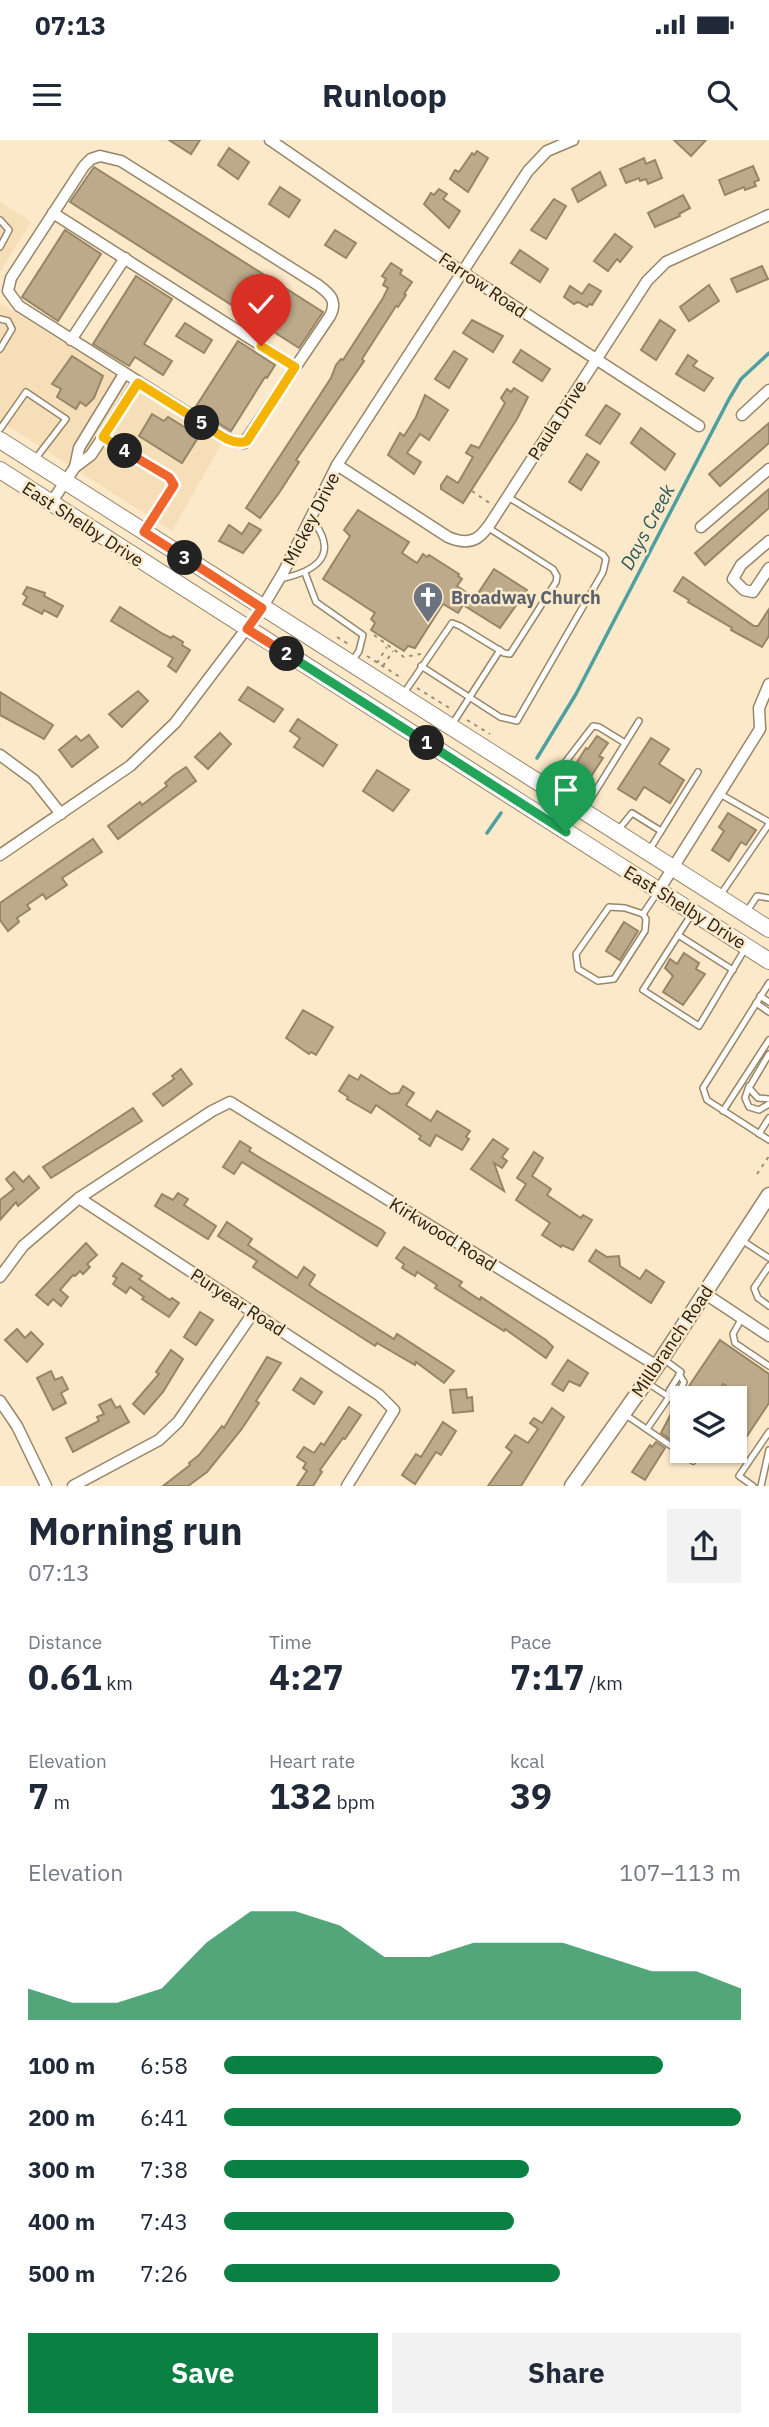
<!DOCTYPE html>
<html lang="en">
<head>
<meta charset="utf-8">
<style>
	body { margin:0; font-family:"IBM Plex Sans",sans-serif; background:#f2f2f3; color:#1f2937; height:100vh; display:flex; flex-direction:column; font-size:26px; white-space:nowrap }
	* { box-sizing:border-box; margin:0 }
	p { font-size:23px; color:#747a83 }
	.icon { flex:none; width:38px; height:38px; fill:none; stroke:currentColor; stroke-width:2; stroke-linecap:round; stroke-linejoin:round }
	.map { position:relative; height:1346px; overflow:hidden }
	.drawer { display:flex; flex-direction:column; background:#fff; flex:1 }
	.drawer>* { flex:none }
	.tools { position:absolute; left:670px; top:1246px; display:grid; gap:14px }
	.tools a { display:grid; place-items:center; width:77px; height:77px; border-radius:0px; background:#fff; box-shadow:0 2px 5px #0004; font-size:35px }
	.pin { position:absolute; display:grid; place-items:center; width:60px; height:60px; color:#fff; margin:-72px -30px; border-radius:50% 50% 50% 0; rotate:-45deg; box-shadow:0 0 7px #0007 }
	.pin .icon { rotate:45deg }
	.km { position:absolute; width:35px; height:35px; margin:-18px; border-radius:50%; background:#222; color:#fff; font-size:19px; line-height:35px; text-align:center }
	.round { display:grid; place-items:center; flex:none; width:74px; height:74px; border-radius:0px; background:#f2f2f3 }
	.overview { display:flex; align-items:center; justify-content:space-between; height:119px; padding:0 28px }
	h1 { font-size:38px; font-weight:800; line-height:52px }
	.stats { display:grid; grid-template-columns:repeat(3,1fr); gap:10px; height:119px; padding:7px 28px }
	.stats div { display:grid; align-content:center }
	.stats b { font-size:35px; font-weight:800 }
	.stats small { font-size:19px; font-weight:400 }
	.stats p { font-size:19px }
	.chart { height:196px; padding:14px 28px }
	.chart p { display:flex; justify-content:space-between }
	.chart svg { width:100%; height:126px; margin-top:7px; fill:#0b8043; opacity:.7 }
	.action { display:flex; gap:14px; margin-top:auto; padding:14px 28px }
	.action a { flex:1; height:80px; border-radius:0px; background:#0b8043; color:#fff; font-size:28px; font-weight:800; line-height:80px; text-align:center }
	.action a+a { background:#f2f2f3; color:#1f2937 }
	ul { padding:0 28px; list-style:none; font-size:23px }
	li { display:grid; grid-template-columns:112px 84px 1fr; align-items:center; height:52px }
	li i { height:18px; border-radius:9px; background:#0b8043 }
	.status { display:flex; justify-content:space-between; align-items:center; height:49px; padding:0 35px; background:#fff; direction:ltr }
	.status svg { height:19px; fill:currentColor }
	header { display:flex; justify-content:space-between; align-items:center; height:91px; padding:0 28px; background:#fff; font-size:32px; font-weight:800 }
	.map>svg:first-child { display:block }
	.built { fill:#f6dfb8 }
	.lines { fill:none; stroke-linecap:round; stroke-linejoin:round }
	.stream { stroke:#4e9fa0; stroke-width:3.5 }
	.building { fill:#bcaa8b; stroke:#968567; stroke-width:2 }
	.lane-casing { stroke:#978668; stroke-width:8 }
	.street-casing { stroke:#978668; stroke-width:13 }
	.secondary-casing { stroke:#978668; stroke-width:17 }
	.primary-casing { stroke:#978668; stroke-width:18 }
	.path { stroke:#9c8f78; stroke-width:2; stroke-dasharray:3.5 5; stroke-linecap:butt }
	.lane { stroke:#fff; stroke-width:5 }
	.street { stroke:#fff; stroke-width:10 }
	.secondary { stroke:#fff; stroke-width:14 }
	.primary { stroke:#fff; stroke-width:16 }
	.split-1-casing { stroke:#fff; stroke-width:14 }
	.split-2-casing { stroke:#fff; stroke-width:14 }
	.split-3-casing { stroke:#fff; stroke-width:14 }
	.split-4-casing { stroke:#fff; stroke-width:14 }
	.split-5-casing { stroke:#fff; stroke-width:14 }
	.split-6-casing { stroke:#fff; stroke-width:14 }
	.split-1 { stroke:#22a559; stroke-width:9 }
	.split-2 { stroke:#22a559; stroke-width:9 }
	.split-3 { stroke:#f0652b; stroke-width:9 }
	.split-4 { stroke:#f0652b; stroke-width:9 }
	.split-5 { stroke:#f5b400; stroke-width:9 }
	.split-6 { stroke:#f5b400; stroke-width:9 }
	.labels { text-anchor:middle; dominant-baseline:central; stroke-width:5; stroke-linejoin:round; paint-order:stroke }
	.street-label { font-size:18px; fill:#272015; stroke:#fce9c9 }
	.worship-label { font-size:18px; font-weight:bold; fill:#5b616d; stroke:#fce9c9; text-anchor:start }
	.water-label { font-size:19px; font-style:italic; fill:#295c5e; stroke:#fce9c9 }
</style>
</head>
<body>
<div class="status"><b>07:13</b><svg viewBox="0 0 49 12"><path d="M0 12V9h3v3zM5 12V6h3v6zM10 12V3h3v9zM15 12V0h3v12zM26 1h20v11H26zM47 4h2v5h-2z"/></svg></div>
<header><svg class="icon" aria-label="menu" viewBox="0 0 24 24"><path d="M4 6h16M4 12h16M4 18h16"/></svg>Runloop<svg class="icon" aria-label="search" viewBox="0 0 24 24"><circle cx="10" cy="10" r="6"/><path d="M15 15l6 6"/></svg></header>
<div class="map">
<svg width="769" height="1346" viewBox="0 0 769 1346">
	<rect width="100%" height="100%" fill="#fce9c9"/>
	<g class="built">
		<path d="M0 61 31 82 0 132Z"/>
		<path d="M0 163 222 303 172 391 0 281Z"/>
	</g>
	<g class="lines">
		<g class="stream">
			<path d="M537 618 576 554 729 259 741 239 769 213"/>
			<path d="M487 693 501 673"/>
		</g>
	</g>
	<g class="building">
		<path d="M169 0H200L191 14Z"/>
		<path d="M674 0H706L691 16Z"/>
		<path d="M229 8 249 22 238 39 218 25Z"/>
		<path d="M477 11 488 18 468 52 450 39 455 30 459 32 472 13 474 15Z"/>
		<path d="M644 18 646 24 655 20 662 38 648 44 646 39 640 41 639 38 626 43 620 29Z"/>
		<path d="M753 26 759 40 754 42 756 46 745 50 744 47 725 55 719 40Z"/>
		<path d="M94 27 323 172 299 208 70 62Z"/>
		<path d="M600 32 606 45 578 62 572 49Z"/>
		<path d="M280 47 300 60 289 77 269 64Z"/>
		<path d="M439 49 447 54 443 59 460 71 449 88 424 64 431 53 434 55Z"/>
		<path d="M683 55 690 68 679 74 680 76 655 87 648 73Z"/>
		<path d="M554 59 566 66 546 99 531 90Z"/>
		<path d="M65 90 101 114 58 181 22 157Z"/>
		<path d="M335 90 356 103 346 118 325 105Z"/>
		<path d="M615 94 632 107 620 122 617 119 608 131 594 121Z"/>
		<path d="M520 110 548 129 540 142 511 123Z"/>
		<path d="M391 123 402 130 400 134 412 142 404 154 406 155 398 167 396 166 362 219 364 221 296 320 299 322 279 353 260 378 246 368 331 238 336 225 341 219 343 220 383 158 388 148 383 145 386 139 382 136Z"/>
		<path d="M762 126 768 139 737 152 731 139Z"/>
		<path d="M136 136 172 159 144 204 172 221 163 235 135 217 129 226 93 204Z"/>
		<path d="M589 144 601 151 592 165 589 164 587 167 578 162 574 164 564 157 570 146 582 154Z"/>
		<path d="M709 145 719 161 689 181 680 167Z"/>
		<path d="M472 180 503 196 493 212 463 193Z"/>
		<path d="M660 180 675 190 656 220 641 210Z"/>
		<path d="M185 183 212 200 204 213 176 196Z"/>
		<path d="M238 201 275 225 267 238 265 237 231 291 195 268Z"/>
		<path d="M521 210 550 229 542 241 513 222Z"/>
		<path d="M454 211 467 219 449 248 435 239Z"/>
		<path d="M688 215 697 221 693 226 713 238 704 251 676 234Z"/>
		<path d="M72 216 103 236 94 258 86 266 80 262 76 269 57 257 61 249 52 244Z"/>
		<path d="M514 248 528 257 517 279 463 363 441 349V345L447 336 458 343 473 317 466 313 471 305 479 308 505 263 501 258 507 249 511 252Z"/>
		<path d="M425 255 448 270 429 300 420 294 407 313 421 322 414 334 388 315 400 293 404 296 416 277Z"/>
		<path d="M606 265 620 274 600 304 586 295Z"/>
		<path d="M152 274 164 281 168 277 199 296 182 323 139 296Z"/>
		<path d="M769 283V303L720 346 709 334Z"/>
		<path d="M641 288 675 314 665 330 631 303Z"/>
		<path d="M587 314 599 322 581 350 569 342Z"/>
		<path d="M769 349V368L705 425 695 413Z"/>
		<path d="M358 370 409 402 402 413 417 423 423 414 427 417 429 415 459 434 458 436 462 439 457 446 475 458 494 429 527 450 500 488 463 465 458 473 443 464 415 508 408 506 404 511 371 490 375 483 371 479 375 473 323 439 350 396 344 390Z"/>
		<path d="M249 383 261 390 243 413 219 401 229 385 242 394Z"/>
		<path d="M683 437 754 486H758L769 469V496L762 507 731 490 732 488 688 462 689 460 674 451Z"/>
		<path d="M27 447 45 453 44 456 63 466 57 477 44 470 42 474 23 464 27 457 23 454Z"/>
		<path d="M120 467 163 494 171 498 173 496 183 502 182 505 190 510 176 532 168 526 173 518 111 481Z"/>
		<path d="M248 547 283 569 274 582 239 560Z"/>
		<path d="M138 551 148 561 122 587 109 574Z"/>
		<path d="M0 552 53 585 44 599 0 575Z"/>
		<path d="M298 579 337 605 323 626 294 607 300 598 290 591Z"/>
		<path d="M220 593 231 604 208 629 195 617Z"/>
		<path d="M89 595 98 607 72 627 59 610 76 596 81 601Z"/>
		<path d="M597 596 608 603 599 616 603 618 583 649 566 639 586 608 588 609Z"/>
		<path d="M651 598 669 609 659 624 684 640 670 663 644 647 636 660 618 649Z"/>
		<path d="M186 627 196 641 118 699 108 686 140 662 142 665 167 646 165 643 174 635Z"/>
		<path d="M377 630 409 650 393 671 363 651Z"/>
		<path d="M728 673 756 690 746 705 741 702 729 721 712 710 724 691 719 687Z"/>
		<path d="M93 699 102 712 62 738 67 745 46 759 43 754 27 765 30 769 17 778 19 782 8 791 0 780V763Z"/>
		<path d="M624 782 638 791 620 820 606 811Z"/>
		<path d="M684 813 699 823 696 829 705 834 683 865 663 852 673 836 665 828 670 819 677 824Z"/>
		<path d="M303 870 333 887 316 915 311 912 309 914 286 898Z"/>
		<path d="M181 929 192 944 163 966 153 954 174 939 172 936Z"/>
		<path d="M349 935 358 940 361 935 391 954 399 953 403 946 414 953 406 965 431 981 437 971 470 991 466 997 469 999 462 1010 436 995 430 1006 419 999 421 996 376 965 371 973 347 959 348 957 339 951Z"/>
		<path d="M133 968 142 981 51 1038 43 1027Z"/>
		<path d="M493 999 508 1009 502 1017 507 1021 502 1028 494 1023 504 1051 471 1029Z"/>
		<path d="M240 1001 251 1008 249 1011 267 1022 382 1090 385 1093 377 1106 242 1022 234 1034 223 1027Z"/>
		<path d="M534 1012 543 1018 532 1036 551 1049 547 1055 581 1078 583 1075 592 1080 573 1110 562 1105 561 1107 542 1095 550 1083 516 1060 526 1044 517 1038Z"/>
		<path d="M14 1032 23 1042 29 1036 39 1048 18 1066 16 1062 0 1080V1060L14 1049 6 1039Z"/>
		<path d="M178 1053 188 1059 184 1065 216 1086 208 1099 155 1066 162 1054 173 1060Z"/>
		<path d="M227 1082 252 1099 248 1105 297 1138 304 1127 315 1135 309 1145 316 1150 394 1199 397 1194 454 1231 444 1243 416 1222 415 1225 377 1203 375 1206 285 1148 253 1127 257 1121 218 1096Z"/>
		<path d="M86 1103 97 1115 87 1124 90 1127 83 1134 80 1131 75 1136 73 1135 60 1150 68 1157 61 1166 53 1159 48 1165 36 1155Z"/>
		<path d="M404 1107 462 1142 459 1146 480 1160 481 1157 546 1200 553 1207 546 1218 505 1189 504 1191 435 1148 437 1145 417 1132 415 1136 402 1128 404 1124 396 1118Z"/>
		<path d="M596 1110 607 1117 619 1116 620 1126 640 1139 646 1130 664 1142 651 1163 589 1121Z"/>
		<path d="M122 1123 142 1136 139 1139 170 1160 172 1158 179 1163 169 1177 142 1159 144 1157 130 1147 126 1153 113 1144 117 1138 113 1136Z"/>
		<path d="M200 1172 213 1180 196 1205 184 1197Z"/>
		<path d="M17 1189 25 1198 31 1192 43 1204 27 1222 5 1200Z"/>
		<path d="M720 1200 769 1234V1263L747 1296 737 1289 746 1275 737 1269 744 1258 723 1244 714 1258H681Z"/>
		<path d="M171 1210 183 1219 163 1252 144 1274 133 1264 159 1234 156 1232Z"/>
		<path d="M267 1217 281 1223 256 1261 259 1263 241 1290 207 1332 188 1346H163L190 1325 189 1323 199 1315 222 1286 224 1288Z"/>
		<path d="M568 1220 588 1233 580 1246 569 1241 563 1251 552 1244Z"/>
		<path d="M51 1231 55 1240 62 1237 68 1249 61 1253 66 1263 53 1270 37 1238Z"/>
		<path d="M301 1238 322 1252 314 1264 293 1250Z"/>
		<path d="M466 1249 467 1258 472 1257 473 1271 453 1273 450 1250Z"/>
		<path d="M111 1259 116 1268 120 1266 129 1282 73 1312 66 1298 99 1281 97 1277 104 1274 99 1265Z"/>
		<path d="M349 1267 361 1275 345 1299 343 1298 320 1330 322 1332 313 1346H297L307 1331 303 1328 306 1323 297 1317 304 1307 314 1313 321 1303 324 1305Z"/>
		<path d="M552 1268 564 1277 521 1346H488L512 1312 506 1307 515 1295 528 1303 538 1289 530 1283 534 1278 542 1283Z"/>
		<path d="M672 1272 682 1279V1296L677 1304 661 1293Z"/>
		<path d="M443 1282 456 1291 441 1315 436 1312 415 1344 402 1335 416 1314 421 1317Z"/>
		<path d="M656 1302 665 1308 645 1340 632 1332 650 1305 652 1307Z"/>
	</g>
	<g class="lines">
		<g class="lane-casing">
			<g id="lane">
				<path d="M0 80 9 90 0 107"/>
				<path d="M0 179 8 181 12 189 0 209"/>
				<path d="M0 289 26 252 66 279 36 318"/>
				<path d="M103 297 169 337 175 346 145 389"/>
				<path d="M305 433 316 462 363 495 359 511 353 520"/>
				<path d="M280 439C318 431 341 414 310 377"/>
				<path d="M421 526 500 577 517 581 603 432 606 419 603 415 508 357"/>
				<path d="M404 553 452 483 460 486 504 513 510 514 556 442 557 436 553 429 487 387"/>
				<path d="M453 583 500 510"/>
				<path d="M547 646 593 586 599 587 625 603"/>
				<path d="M720 654 769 682"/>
				<path d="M585 668 639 581"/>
				<path d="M619 689 632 673 661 691"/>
				<path d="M650 709 698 632"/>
				<path d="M721 754 769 684"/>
				<path d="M609 767 625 768 643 774 646 779 645 791 614 839 598 841 578 829 576 814Z"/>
				<path d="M747 771 757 756 769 758"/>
				<path d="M643 774 657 753"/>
				<path d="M691 775 643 850 699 886 745 809"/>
				<path d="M678 795 733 830"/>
				<path d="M769 843 703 948 707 960 769 1000"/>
				<path d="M760 856 769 862"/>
				<path d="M756 863 769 872"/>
				<path d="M769 914 749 948 758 958 769 959"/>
				<path d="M749 946 745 958 749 967 759 970 769 964"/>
				<path d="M723 971 769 900"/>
				<path d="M759 994 769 978"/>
				<path d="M743 1101 769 1118"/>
				<path d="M769 1126 754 1148 758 1158 769 1166"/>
				<path d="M742 1178 733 1194 735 1203 769 1226"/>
				<path d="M679 1234 684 1242 681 1248"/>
				<path d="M646 1242 669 1257"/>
				<path d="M669 1257 678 1253"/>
				<path d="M626 1275 693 1321 699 1311"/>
				<path d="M647 1289 669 1257V1251L681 1232 662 1218"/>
				<path d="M753 1346 739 1336 769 1292"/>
				<path d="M761 1346 769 1310"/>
			</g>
		</g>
		<g class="street-casing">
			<g id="street">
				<path d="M270 0 462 132 699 286"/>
				<path d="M100 16 121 21 318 145C330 154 338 161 330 176L244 303 232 301 19 166 8 151 11 138 84 26 91 19Z"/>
				<path d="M53 73 295 227"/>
				<path d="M71 200 125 118"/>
				<path d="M742 275 769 250"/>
				<path d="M337 325 448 397C478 410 485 391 499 370L647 141 666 122 769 75"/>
				<path d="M75 327 79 308 124 234"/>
				<path d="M51 363 75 327 91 315 103 297 137 243"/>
				<path d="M701 387 769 329"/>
				<path d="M769 401 741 425 733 439 744 450 753 452 769 428"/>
				<path d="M0 615 34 640 61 674"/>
				<path d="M0 715 130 626 175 583 262 468 284 431 337 325 528 31 547 11 573 0"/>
				<path d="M659 750 760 589 759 568 769 544"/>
				<path d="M79 1058 379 1255 394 1270 347 1346"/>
				<path d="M0 1137 23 1106 79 1058 212 971 230 962 657 1226"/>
				<path d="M704 1153 769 1196"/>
				<path d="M0 1261 17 1286 46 1346"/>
				<path d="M73 1346 159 1300 178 1282 253 1173"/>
			</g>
		</g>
		<g class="secondary-casing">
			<path id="secondary" d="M572 1346 657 1226 769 1055"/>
		</g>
		<g class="primary-casing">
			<g id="primary">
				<path d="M0 300 769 789"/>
				<path d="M0 330 769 821"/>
			</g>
		</g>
		<g class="path">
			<path d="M472 351 491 364"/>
			<path d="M374 495 404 517 421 514"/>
			<path d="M337 497 350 505"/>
			<path d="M367 516 403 539"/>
			<path d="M377 523 387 507"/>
			<path d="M383 526 393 511"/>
			<path d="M417 548 451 569"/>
			<path d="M467 580 490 594"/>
			<path d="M757 1034 769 1016"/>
		</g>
		<use href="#lane" class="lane"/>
		<use href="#street" class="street"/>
		<use href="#secondary" class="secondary"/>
		<use href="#primary" class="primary"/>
	</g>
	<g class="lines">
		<g class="split-1-casing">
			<path id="split-1" d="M427 603 566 692"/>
		</g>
		<g class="split-2-casing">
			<path id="split-2" d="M287 514 427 603"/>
		</g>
		<g class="split-3-casing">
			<path id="split-3" d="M185 418 262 468 247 489 287 514"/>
		</g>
		<g class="split-4-casing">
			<path id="split-4" d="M125 311 169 337 174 345 144 392 185 418"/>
		</g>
		<g class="split-5-casing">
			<path id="split-5" d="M125 311 103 297 138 243 202 283"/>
		</g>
		<g class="split-6-casing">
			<path id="split-6" d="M202 283C215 291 232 307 247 301L295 227 261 206"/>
		</g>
		<use href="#split-1" class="split-1"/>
		<use href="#split-2" class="split-2"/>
		<use href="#split-3" class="split-3"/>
		<use href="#split-4" class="split-4"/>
		<use href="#split-5" class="split-5"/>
		<use href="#split-6" class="split-6"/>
	</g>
	<defs>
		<g id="church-pin" transform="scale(1.575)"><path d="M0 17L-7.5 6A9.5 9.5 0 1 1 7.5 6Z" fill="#6b7280" stroke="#fce9c9"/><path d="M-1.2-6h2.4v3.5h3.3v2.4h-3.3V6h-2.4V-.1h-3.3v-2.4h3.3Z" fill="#fff"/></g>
	</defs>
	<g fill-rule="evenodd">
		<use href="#church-pin" x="428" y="457"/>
	</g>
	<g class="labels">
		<g class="street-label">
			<text transform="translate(483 145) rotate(34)">Farrow Road</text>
			<text transform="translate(557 280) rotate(-57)">Paula Drive</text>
			<text transform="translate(311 379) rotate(-63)">Mickey Drive</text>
			<text transform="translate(83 384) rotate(33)">East Shelby Drive</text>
			<text transform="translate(685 767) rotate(32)">East Shelby Drive</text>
			<text transform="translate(443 1094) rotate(32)">Kirkwood Road</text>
			<text transform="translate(238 1162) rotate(33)">Puryear Road</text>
			<text transform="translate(672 1201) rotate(-56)">Millbranch Road</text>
		</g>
		<g class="worship-label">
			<text x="451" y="457">Broadway Church</text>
		</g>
		<g class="water-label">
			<text transform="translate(647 387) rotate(-62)">Days Creek</text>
		</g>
	</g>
</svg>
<div class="tools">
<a><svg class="icon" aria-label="layers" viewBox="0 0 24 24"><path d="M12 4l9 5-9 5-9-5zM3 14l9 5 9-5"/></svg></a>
</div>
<div class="pin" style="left:566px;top:692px;background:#1e9e55"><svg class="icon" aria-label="arrive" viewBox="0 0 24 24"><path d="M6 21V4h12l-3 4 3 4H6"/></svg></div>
<div class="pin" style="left:261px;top:206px;background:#d93025"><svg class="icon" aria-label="check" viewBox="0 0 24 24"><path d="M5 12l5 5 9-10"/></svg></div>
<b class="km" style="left:427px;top:603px">1</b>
<b class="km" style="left:287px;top:514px">2</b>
<b class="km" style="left:185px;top:418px">3</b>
<b class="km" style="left:125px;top:311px">4</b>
<b class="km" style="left:202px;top:283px">5</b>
</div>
<section class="drawer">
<div class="overview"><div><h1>Morning run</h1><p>07:13</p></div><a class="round"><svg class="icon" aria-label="share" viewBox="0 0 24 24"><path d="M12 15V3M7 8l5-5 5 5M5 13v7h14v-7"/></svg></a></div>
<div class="stats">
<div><p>Distance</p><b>0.61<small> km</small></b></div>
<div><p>Time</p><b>4:27</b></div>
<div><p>Pace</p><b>7:17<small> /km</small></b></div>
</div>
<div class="stats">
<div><p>Elevation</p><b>7<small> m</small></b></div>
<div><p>Heart rate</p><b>132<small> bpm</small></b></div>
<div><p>kcal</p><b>39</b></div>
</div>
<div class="chart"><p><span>Elevation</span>107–113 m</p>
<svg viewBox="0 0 160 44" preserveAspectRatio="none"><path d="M0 44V33L10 38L20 38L30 33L40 17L50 6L60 6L70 11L80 22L90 22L100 17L110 17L120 17L130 22L140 27L150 27L160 33V44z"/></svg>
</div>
<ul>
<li><b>100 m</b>6:58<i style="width:85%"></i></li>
<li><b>200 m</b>6:41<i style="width:100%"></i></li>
<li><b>300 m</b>7:38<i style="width:59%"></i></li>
<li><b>400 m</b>7:43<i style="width:56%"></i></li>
<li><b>500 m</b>7:26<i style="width:65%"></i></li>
</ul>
<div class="action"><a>Save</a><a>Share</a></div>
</section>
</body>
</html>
